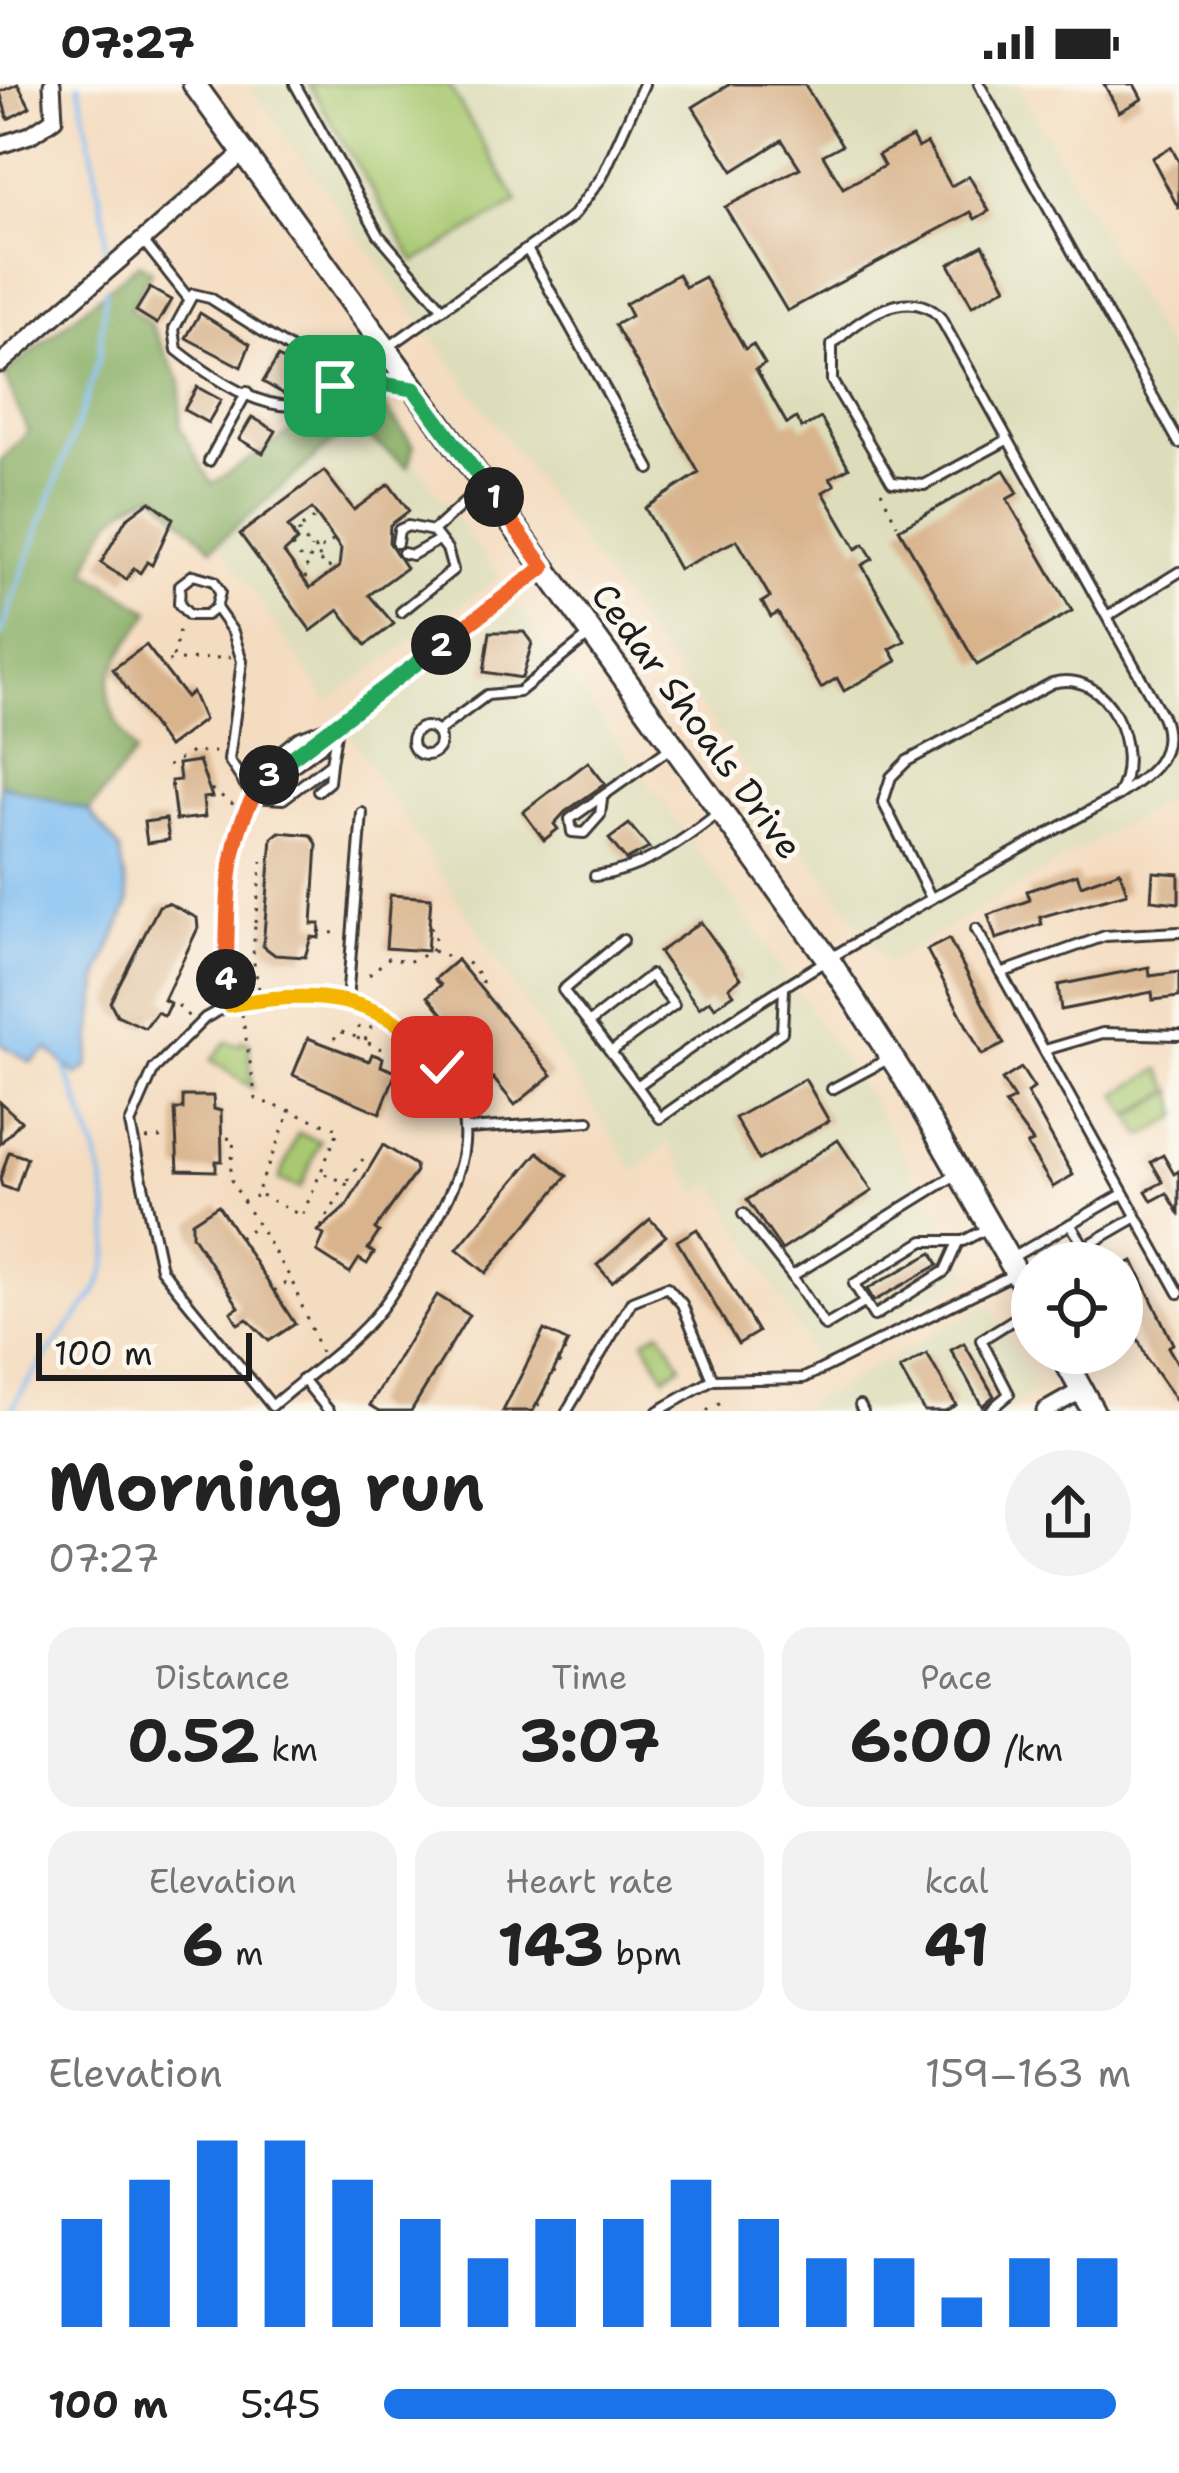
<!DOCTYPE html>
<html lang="en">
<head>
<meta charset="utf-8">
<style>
	body { margin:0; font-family:"Shantell Sans",sans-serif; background:#f2f2f2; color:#222; height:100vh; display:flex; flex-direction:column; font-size:45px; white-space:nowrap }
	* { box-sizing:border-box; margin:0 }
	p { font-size:39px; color:#767676 }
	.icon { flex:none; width:66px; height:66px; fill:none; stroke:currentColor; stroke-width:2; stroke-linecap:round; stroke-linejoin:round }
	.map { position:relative; height:1327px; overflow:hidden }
	.drawer { display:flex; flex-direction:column; background:#fff; flex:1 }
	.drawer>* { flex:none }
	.buttons { position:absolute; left:1011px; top:1158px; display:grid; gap:24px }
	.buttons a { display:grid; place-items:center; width:132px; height:132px; border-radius:50%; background:#fff; box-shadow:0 6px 30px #0003; font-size:60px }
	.scale { position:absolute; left:36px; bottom:30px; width:216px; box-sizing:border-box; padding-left:12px; border:6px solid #1c1c1c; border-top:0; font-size:33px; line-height:42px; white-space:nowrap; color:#1c1c1c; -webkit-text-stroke:9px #fbf7ec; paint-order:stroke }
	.pin { position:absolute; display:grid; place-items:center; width:102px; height:102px; color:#fff; margin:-51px; border-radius:24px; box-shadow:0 6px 18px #0006 }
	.km { position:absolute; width:60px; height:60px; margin:-30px; border-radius:50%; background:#222; color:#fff; font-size:33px; line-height:60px; text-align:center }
	.round { display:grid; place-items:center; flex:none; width:126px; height:126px; border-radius:63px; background:#f2f2f2 }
	.head { display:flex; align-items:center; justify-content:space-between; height:204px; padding:0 48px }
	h1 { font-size:66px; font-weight:700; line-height:90px }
	.figures { display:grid; grid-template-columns:repeat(3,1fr); gap:18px; height:204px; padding:12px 48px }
	.figures div { display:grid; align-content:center; border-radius:30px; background:#f2f2f2; text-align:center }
	.figures b { font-size:60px; font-weight:700 }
	.figures small { font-size:33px; font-weight:400 }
	.figures p { font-size:33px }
	.chart { height:336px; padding:24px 48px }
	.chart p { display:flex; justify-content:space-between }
	.chart svg { width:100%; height:216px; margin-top:12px; stroke:#1a73e8; stroke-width:6 }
	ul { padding:0 48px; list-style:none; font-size:39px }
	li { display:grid; grid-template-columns:192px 144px 1fr; align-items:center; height:90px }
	li i { height:30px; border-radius:15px; background:#1a73e8 }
	.status { display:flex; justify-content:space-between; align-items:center; height:84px; padding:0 60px; background:#fff; direction:ltr }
	.status svg { height:33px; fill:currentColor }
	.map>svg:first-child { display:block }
	.built { fill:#deddbb }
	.green { fill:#a8c972; stroke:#627247; stroke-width:3 }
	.forest { fill:#86ad64; stroke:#516440; stroke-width:3 }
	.water { fill:#7fbdf2; stroke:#4e6c87; stroke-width:3 }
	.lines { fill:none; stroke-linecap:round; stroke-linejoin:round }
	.stream { stroke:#7fbdf2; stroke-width:4.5 }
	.building { fill:#d8b38c; fill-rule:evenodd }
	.lane-casing { stroke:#3c3935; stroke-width:14 }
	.street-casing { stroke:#3c3935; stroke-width:21 }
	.secondary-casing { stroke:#3c3935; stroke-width:27 }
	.path { stroke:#3c3935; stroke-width:3; stroke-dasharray:3 9; stroke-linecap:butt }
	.lane { stroke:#fff; stroke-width:8 }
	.street { stroke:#fff; stroke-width:15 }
	.secondary { stroke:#fff; stroke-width:21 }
	.split-1-casing { stroke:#fff; stroke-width:24 }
	.split-2-casing { stroke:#fff; stroke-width:24 }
	.split-3-casing { stroke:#fff; stroke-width:24 }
	.split-4-casing { stroke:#fff; stroke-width:24 }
	.split-5-casing { stroke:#fff; stroke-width:24 }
	.split-6-casing { stroke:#fff; stroke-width:24 }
	.split-1 { stroke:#22a559; stroke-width:15 }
	.split-2 { stroke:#f0652b; stroke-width:15 }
	.split-3 { stroke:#22a559; stroke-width:15 }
	.split-4 { stroke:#f0652b; stroke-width:15 }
	.split-5 { stroke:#f5b400; stroke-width:15 }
	.split-6 { stroke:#f5b400; stroke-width:15 }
	.labels { text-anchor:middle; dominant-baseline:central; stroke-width:10; stroke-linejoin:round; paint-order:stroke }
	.street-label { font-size:36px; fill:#1c1c1c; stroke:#fbf7ec }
</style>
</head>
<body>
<div class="status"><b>07:27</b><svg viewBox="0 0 49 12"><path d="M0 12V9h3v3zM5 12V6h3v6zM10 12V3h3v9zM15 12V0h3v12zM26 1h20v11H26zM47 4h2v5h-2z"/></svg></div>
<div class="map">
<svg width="1179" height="1327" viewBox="0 0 1179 1327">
	<rect width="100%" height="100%" fill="#fbf7ec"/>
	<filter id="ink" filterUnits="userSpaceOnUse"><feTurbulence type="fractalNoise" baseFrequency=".00833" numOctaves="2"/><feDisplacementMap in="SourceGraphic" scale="24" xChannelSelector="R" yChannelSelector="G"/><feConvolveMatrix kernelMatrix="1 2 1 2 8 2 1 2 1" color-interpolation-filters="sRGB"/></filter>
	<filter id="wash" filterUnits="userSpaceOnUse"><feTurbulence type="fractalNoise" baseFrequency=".004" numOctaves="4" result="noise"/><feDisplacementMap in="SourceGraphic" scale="48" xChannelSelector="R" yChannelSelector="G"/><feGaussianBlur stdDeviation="2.7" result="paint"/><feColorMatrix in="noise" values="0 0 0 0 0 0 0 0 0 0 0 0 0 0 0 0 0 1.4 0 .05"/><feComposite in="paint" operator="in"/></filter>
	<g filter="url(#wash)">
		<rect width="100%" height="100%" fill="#f4dcc0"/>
		<g class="built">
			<path d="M248 0H1017L1179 287V708L887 879Z"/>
			<path d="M363 308 499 493 328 618 198 428Z"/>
			<path d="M517 520 728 807 870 1014 972 1191 816 1276 715 1100 698 1108 668 1059 635 1087 347 647Z"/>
			<path d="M988 1219 1038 1307 1003 1327H806L804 1322Z"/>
		</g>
		<g class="green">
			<path d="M309 0H448L518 118 415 178Z"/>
			<path d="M242 957 249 958 252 1004 211 976 226 958 240 961Z"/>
			<path d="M1160 985 1172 1006 1129 1031 1117 1010Z"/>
			<path d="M1174 1007 1179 1032 1143 1053 1131 1033Z"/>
			<path d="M298 1049 320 1057 301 1104 279 1096Z"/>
			<path d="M661 1247 681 1281 665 1292 644 1256Z"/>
		</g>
		<path class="forest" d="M139 179 151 187 130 225 151 241 181 298 180 344 212 400 349 309 377 313 414 362 408 383 365 351 336 355 212 464 155 410C112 424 102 446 87 487L150 528C108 591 89 600 135 669L89 727 0 700V378L28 348 4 291Z"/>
		<path class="water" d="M0 700 89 727 120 766 129 818 99 893 88 983 77 991 48 965 31 978 0 960Z"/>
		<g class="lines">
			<g class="stream">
				<path d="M79 0 105 138 106 175"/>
				<path d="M0 552 88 310 99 274 106 204"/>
				<path d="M11 1327C33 1284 64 1252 92 1213 134 1154 89 1043 64 981"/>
			</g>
		</g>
		<g id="blocks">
			<g class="building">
				<path d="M18 0 30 23 8 35 0 8Z"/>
				<path d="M730 0H804L842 61 823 71 843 104 884 82 878 71 912 53 918 64 927 59 951 102 969 92 989 127 975 135 971 128 787 227 725 123 800 84 782 56 733 87 693 23Z"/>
				<path d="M1104 0H1134L1142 15 1119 28Z"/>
				<path d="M1171 63 1179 78V125L1152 74Z"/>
				<path d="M983 161 1006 203 972 222 949 180Z"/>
				<path d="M678 190 685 203 704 193 745 265 753 260 765 280 756 285 787 340 796 334 802 344 821 334 849 384 830 394 835 401 823 408 856 465 864 460 873 475 862 481 905 557 890 565 897 577 844 607 837 594 821 604 778 529 771 533 762 518 770 513 737 456 679 485 645 424 699 389 615 241 631 232 625 220Z"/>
				<path d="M150 204 171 216 157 240 136 227Z"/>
				<path d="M200 229 250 260 241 283 186 254Z"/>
				<path d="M278 273 299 284 284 310 263 298Z"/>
				<path d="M197 303 221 316 208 339 184 326Z"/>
				<path d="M252 333 276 347 263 369 239 355Z"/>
				<path d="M1004 386 1018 409 1007 415 1072 527 977 581 899 445Z"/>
				<path d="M324 387 354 426 389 400 409 427 390 441 389 458 406 484 369 511 394 540 366 561 339 526 311 547 240 450ZM312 425 341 465 339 483 310 504 284 469 297 457 288 443Z"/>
				<path d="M150 417 173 434 152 481 147 478 140 489 134 484 126 496 101 479 126 435Z"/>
				<path d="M490 548H524L532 559 522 594 484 588Z"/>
				<path d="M146 561 186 613 192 608 204 636 168 663 113 585Z"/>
				<path d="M199 677 212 713 203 714 205 733 176 736 171 697 180 696 178 680Z"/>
				<path d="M588 678 605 700 565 728 554 740 558 745 544 756 523 728Z"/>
				<path d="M166 735 169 756 147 759 144 738Z"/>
				<path d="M629 740 649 764 626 776 609 755Z"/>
				<path d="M279 748 311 751 317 760 312 840H320L319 854 311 853 305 873 275 871 263 862 272 754Z"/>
				<path d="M1120 787 1127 809 1040 833 1042 840 996 855 988 831 1030 816 1027 807 1077 790 1081 801Z"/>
				<path d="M1153 788 1179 790V819L1151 816Z"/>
				<path d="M390 811 431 814 427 867 386 864Z"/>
				<path d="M168 819 197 834 198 844 164 916 170 919 164 932 157 928 145 944 117 931 110 918 159 822Z"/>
				<path d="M701 838 741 894 729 903 734 910 715 923 710 916 699 924 659 868Z"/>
				<path d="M949 855 1004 960 982 971 927 866Z"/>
				<path d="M457 876 552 991 515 1021 493 994 488 999 475 984 481 979 454 946 448 951 436 936 443 930 428 912 441 901 435 895Z"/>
				<path d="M1149 883 1150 892 1179 888V913L1153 916 1152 908 1061 926 1058 901Z"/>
				<path d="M308 954 369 977 372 970 383 974 381 982 396 988 380 1029 293 991Z"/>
				<path d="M1021 984 1034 1004 1027 1009 1073 1091 1053 1103 1027 1061 1033 1058 1005 1020 1014 1015 1002 996Z"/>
				<path d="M805 995 829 1037 759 1076 735 1034Z"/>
				<path d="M183 1012H213L214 1025 221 1027 222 1077H216V1087L178 1086 175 1025H183Z"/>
				<path d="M0 1018 21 1037 0 1060Z"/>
				<path d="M838 1056 872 1107 782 1166 747 1116Z"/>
				<path d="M383 1061 415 1081 416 1088 375 1145 379 1148 368 1165 374 1169 367 1180 359 1175 350 1189 317 1168 324 1151 318 1147 346 1123Z"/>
				<path d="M9 1068 27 1074 16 1107 2 1102 0 1095Z"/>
				<path d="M538 1068 567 1092 486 1189 457 1165Z"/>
				<path d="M1163 1071 1174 1090 1179 1087V1129L1167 1109 1152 1117 1146 1107 1163 1098 1151 1078Z"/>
				<path d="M218 1121 295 1240 269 1257 247 1235 238 1240 231 1228 239 1223 192 1151V1138Z"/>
				<path d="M650 1135 666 1152 612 1198 597 1181Z"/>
				<path d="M697 1145 758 1248 738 1260 677 1157Z"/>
				<path d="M932 1169 938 1181 874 1217 867 1205Z"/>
				<path d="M1133 1177 1173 1260 1168 1263 1179 1282V1321L1147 1275 1122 1220 1128 1215 1122 1182Z"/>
				<path d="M437 1211 469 1231 411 1327H380L370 1321Z"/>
				<path d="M544 1246 568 1258 542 1310 533 1327H503Z"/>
				<path d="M964 1259 994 1312 982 1322 951 1266Z"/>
				<path d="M927 1270 956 1321 945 1327H924L900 1285Z"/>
			</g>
		</g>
	</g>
	<g filter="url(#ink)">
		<use href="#blocks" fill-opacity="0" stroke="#3c3935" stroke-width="3"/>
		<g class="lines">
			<g class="lane-casing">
				<g id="lane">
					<path d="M295 0 379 151 443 225"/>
					<path d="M979 0 1179 359"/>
					<path d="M144 158 189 215"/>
					<path d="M528 167 650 385"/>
					<path d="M193 210 210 214 303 273 321 290 318 315C274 339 211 293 177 266L174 245Z"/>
					<path d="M390 262 572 133 602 93 644 0"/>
					<path d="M323 308 356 296 408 304"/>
					<path d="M209 377 247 308"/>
					<path d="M397 459 399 446 408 442 433 447"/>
					<path d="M403 469 412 471 437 457"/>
					<path d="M216 524 206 531H189L179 520 180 501 193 491 214 497 220 508 216 524 233 548 242 577 229 676 253 713"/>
					<path d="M401 528 453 486 447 465 433 447 484 401"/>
					<path d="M1108 532 1179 488"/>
					<circle cx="426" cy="657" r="14"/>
					<path d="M437 648 487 611 519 608 591 550"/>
					<path d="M257 706 266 693 327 646"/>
					<path d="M318 707 329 698 331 679"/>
					<path d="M253 711 254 688 298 653 338 638"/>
					<path d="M254 712 321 663 337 639"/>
					<path d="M602 716 600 731 584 749 572 748 570 735 669 665"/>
					<path d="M595 792C642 786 679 760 716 731"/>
					<path d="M930 812 883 718 891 693 907 677 1052 599C1109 583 1143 666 1119 709"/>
					<path d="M976 845 1001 889"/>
					<path d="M1179 848 1105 852 1001 889 1179 1209"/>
					<path d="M623 856 563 906 637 1002"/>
					<path d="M784 905 782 948 660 1034 637 1002C789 891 953 801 1119 711 1149 692 1178 671 1162 632L940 233C908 200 859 235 832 261V297L892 398 924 401 1005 357"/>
					<path d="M314 913C363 918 400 934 432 972 483 1033 467 1085 430 1147 414 1172 400 1201 381 1225 353 1261 307 1291 272 1322L161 1185 130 1040 154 985 205 934 229 921Z"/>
					<path d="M347 917 362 729"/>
					<path d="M229 921C220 877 225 747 253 713L283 715 331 679 338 638 540 485"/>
					<path d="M590 938 651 891 674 921 612 967"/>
					<path d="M1045 966 1103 949 1179 951"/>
					<path d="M832 1005 890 974"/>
					<path d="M467 1045 589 1037"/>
					<path d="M743 1130 792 1192"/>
					<path d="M1070 1140 1085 1163"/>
					<path d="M958 1158 945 1187 874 1232 854 1200 924 1157H963L990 1143"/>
					<path d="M1013 1173 1121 1111"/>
					<path d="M1057 1179 1135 1134"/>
					<path d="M864 1219 825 1242 792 1192 954 1092"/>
					<path d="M303 1295 329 1327"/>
					<path d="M860 1321 863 1327"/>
					<path d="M567 1327 632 1217 667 1203 682 1220 713 1296"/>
					<path d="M658 1327 713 1296 804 1294 1014 1190"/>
					<path d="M989 1327 1009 1310 981 1256 1032 1224"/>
				</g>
			</g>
			<g class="street-casing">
				<g id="street">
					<path d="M0 61 30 51 54 35 52 0"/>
					<path d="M0 280 244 68"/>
					<path d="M1045 1327 1082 1306"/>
				</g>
			</g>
			<g class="secondary-casing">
				<g id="secondary">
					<path d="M194 0 830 878 901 988 1032 1216"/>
					<path d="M1061 1269 1093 1327"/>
				</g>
			</g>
			<g class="path">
				<path d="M881 407 897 441"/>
				<path d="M298 447 311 464 320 466 319 476 309 474 311 464"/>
				<path d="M292 450 317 432"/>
				<path d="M292 462 309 486 305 494"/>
				<path d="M321 465 334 456"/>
				<path d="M320 477 327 485 334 480"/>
				<path d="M173 573 180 542"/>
				<path d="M168 577 231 573"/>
				<path d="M168 682 192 668H216"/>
				<path d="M211 705 236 722"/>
				<path d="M255 839 262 777"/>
				<path d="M319 847 341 850"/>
				<path d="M433 867 469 880 483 895 480 904"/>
				<path d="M369 891 390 873 408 878 431 868 436 850 429 841"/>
				<path d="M259 905 253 874 255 841H260"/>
				<path d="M168 923 176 919 191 935"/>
				<path d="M242 930 256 1015 339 1045 302 1132 257 1109 291 1025"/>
				<path d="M357 954 380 964 379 973"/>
				<path d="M334 955 339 947 356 953 361 937"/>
				<path d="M365 956 374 937"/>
				<path d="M227 1054 234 1055 230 1094 243 1117 256 1112"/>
				<path d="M146 1055 168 1053"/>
				<path d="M348 1097 363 1075"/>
				<path d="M243 1117 291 1195 321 1269"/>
				<path d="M321 1143 347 1099 322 1089"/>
				<path d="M239 1154 256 1142"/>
				<path d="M274 1207 290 1196"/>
				<path d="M563 1267 573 1272"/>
				<path d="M558 1279 567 1283"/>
				<path d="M553 1288 562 1292"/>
				<path d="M547 1299 556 1304"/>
				<path d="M542 1310 550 1314"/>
				<path d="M718 1319 722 1327"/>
				<path d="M537 1320 545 1324"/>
				<path d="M707 1325 709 1327"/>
			</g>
			<use href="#lane" class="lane"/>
			<use href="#street" class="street"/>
			<use href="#secondary" class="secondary"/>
		</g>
	</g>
	<g class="lines" filter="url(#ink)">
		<g class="split-1-casing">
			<path id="split-1" d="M335 302 356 296 414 305 494 413"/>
		</g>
		<g class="split-2-casing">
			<path id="split-2" d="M441 561 544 483 494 413"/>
		</g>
		<g class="split-3-casing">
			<path id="split-3" d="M269 691 441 561"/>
		</g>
		<g class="split-4-casing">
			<path id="split-4" d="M226 895C229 826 221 745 269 691"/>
		</g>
		<g class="split-5-casing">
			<path id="split-5" d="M226 895 229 921C292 909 356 906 409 948"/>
		</g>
		<g class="split-6-casing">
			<path id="split-6" d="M409 948 442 983"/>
		</g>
		<use href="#split-1" class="split-1"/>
		<use href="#split-2" class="split-2"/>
		<use href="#split-3" class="split-3"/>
		<use href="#split-4" class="split-4"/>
		<use href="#split-5" class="split-5"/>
		<use href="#split-6" class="split-6"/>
	</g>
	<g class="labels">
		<g class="street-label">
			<text transform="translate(697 637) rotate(54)">Cedar Shoals Drive</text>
		</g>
	</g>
</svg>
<div class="buttons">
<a><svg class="icon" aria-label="locate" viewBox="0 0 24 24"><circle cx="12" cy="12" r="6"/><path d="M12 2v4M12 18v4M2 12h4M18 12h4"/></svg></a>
</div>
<div class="scale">100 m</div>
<div class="pin" style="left:335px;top:302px;background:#1e9e55"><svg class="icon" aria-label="arrive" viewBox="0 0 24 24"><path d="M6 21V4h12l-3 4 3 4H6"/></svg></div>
<div class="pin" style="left:442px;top:983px;background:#d93025"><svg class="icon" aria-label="check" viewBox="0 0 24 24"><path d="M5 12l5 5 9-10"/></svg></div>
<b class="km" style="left:494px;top:413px">1</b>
<b class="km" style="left:441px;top:561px">2</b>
<b class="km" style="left:269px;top:691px">3</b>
<b class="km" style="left:226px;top:895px">4</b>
</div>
<section class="drawer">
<div class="head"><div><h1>Morning run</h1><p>07:27</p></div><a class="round"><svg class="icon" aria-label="share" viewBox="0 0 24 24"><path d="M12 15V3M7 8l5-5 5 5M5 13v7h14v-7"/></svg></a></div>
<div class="figures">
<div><p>Distance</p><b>0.52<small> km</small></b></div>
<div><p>Time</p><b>3:07</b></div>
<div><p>Pace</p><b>6:00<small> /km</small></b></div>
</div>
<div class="figures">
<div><p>Elevation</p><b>6<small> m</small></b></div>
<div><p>Heart rate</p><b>143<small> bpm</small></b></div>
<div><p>kcal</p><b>41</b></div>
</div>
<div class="chart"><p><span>Elevation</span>159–163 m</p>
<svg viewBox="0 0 160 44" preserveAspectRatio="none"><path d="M5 44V22M15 44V14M25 44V6M35 44V6M45 44V14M55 44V22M65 44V30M75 44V22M85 44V22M95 44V14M105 44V22M115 44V30M125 44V30M135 44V38M145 44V30M155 44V30"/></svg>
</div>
<ul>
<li><b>100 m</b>5:45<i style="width:98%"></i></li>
</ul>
</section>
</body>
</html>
